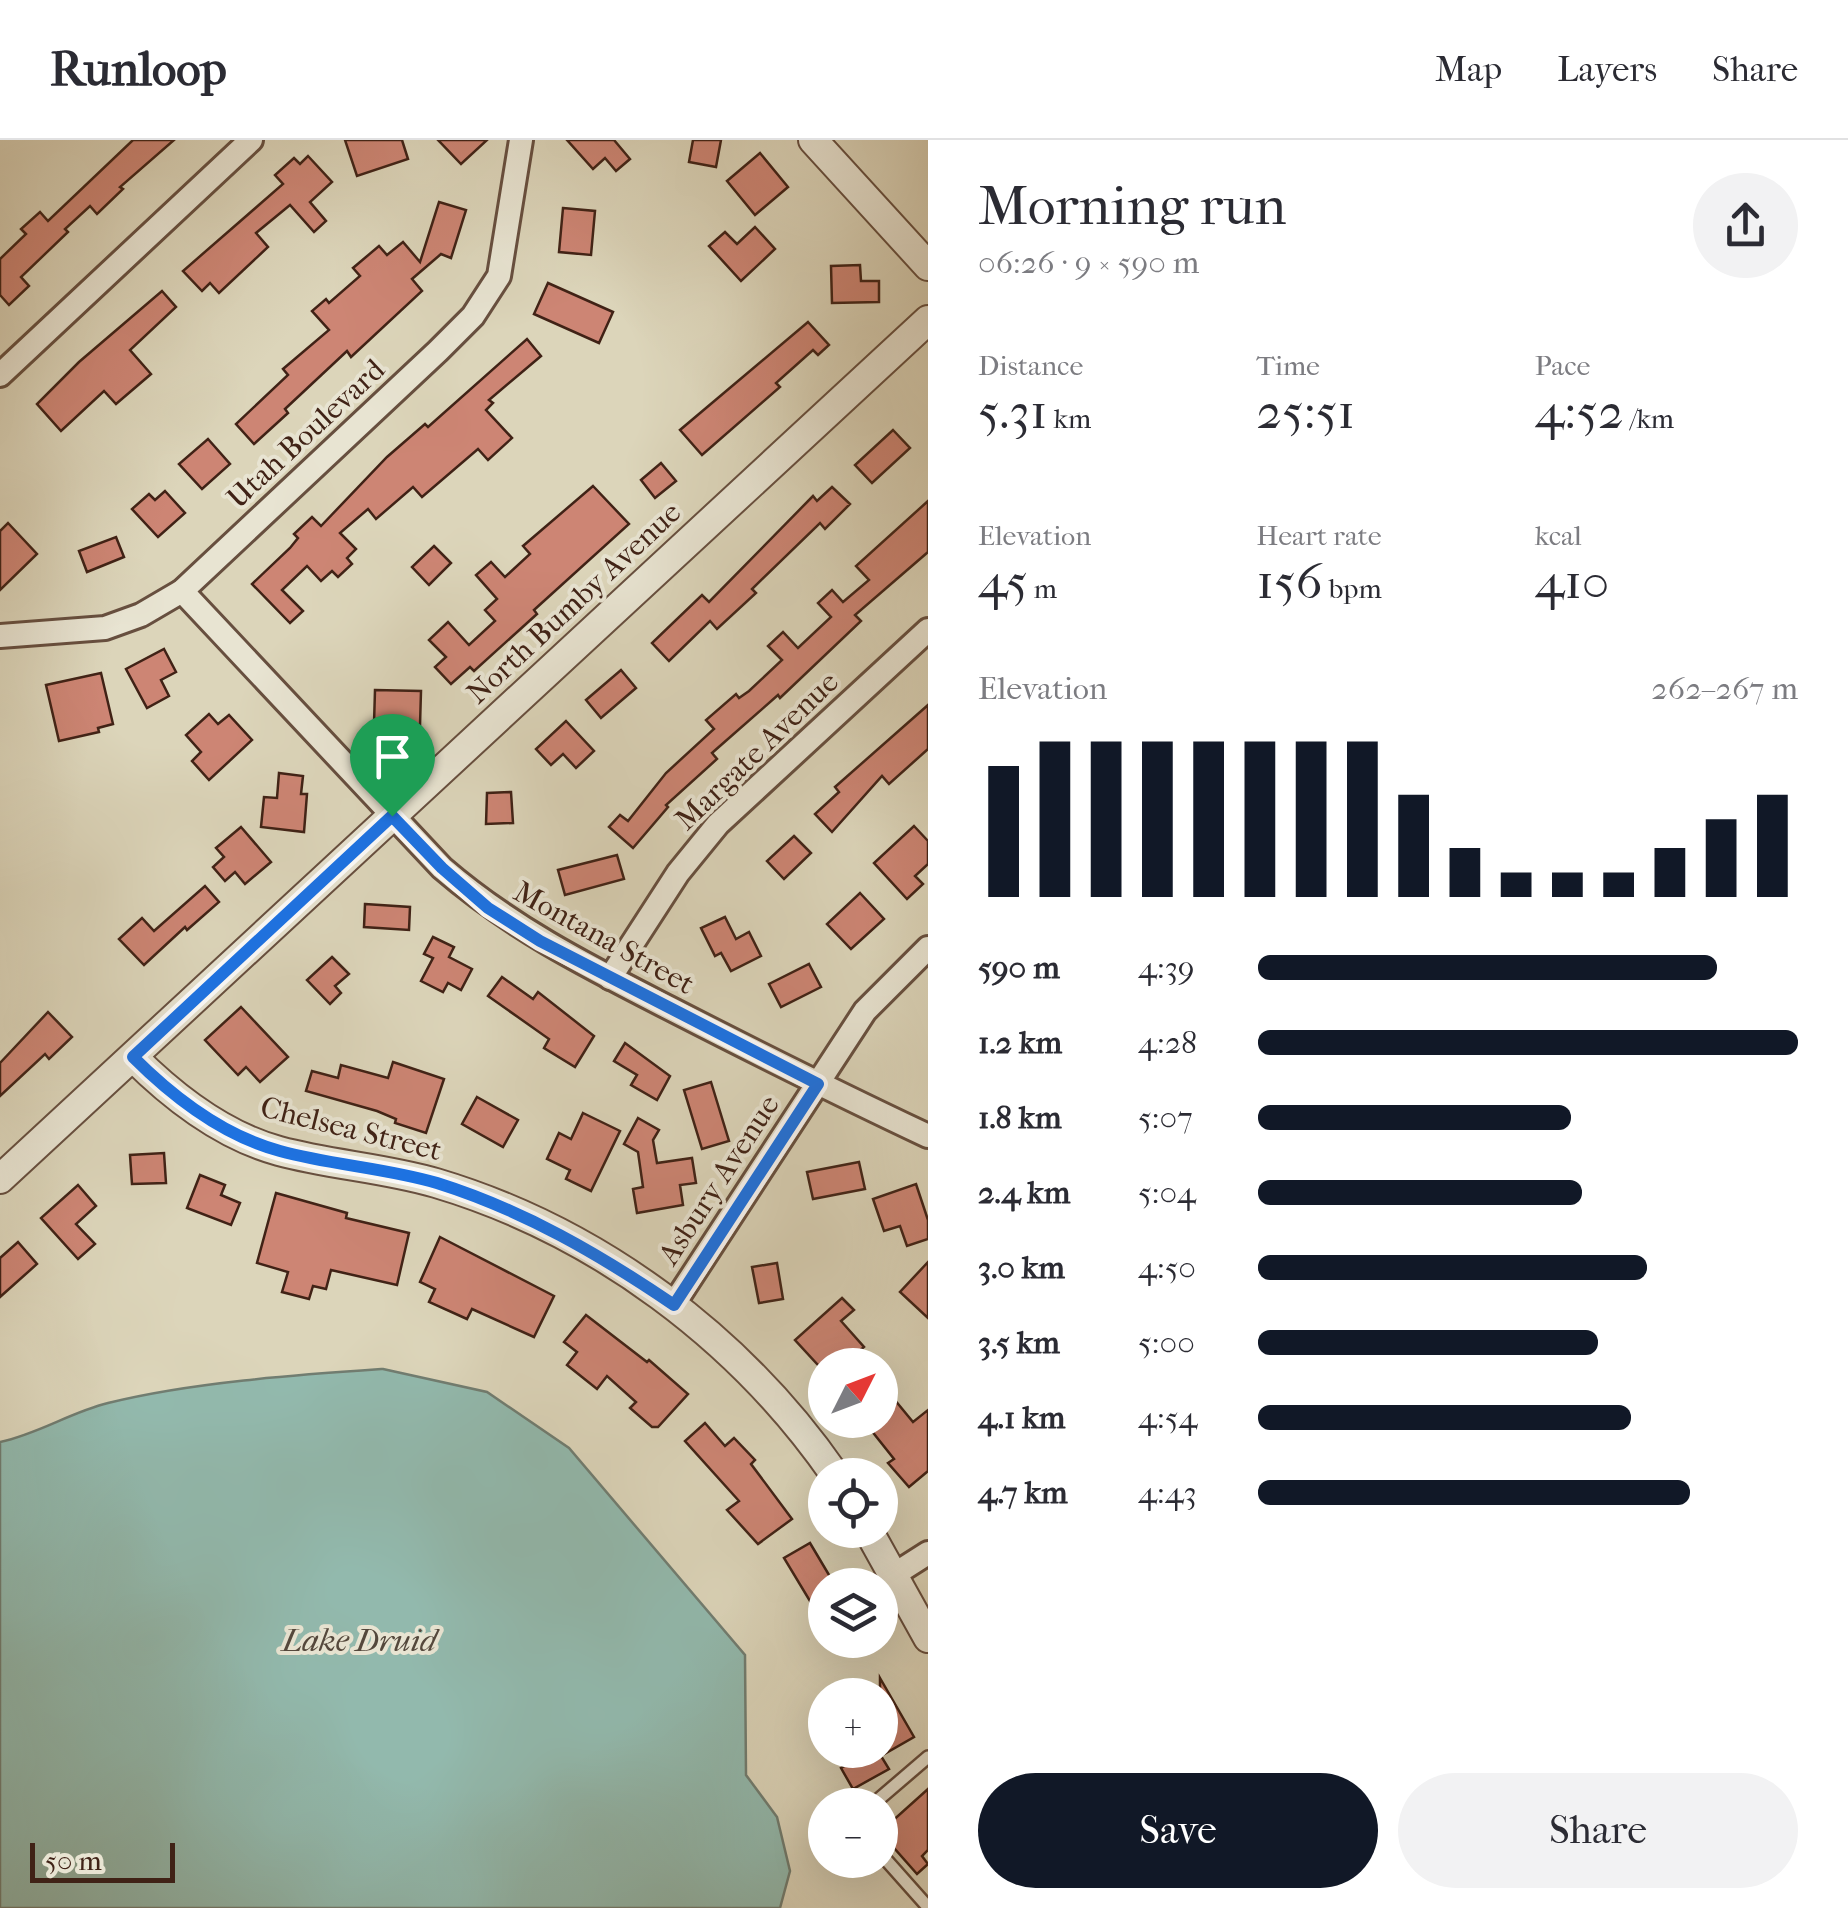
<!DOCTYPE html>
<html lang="en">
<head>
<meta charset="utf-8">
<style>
	body { margin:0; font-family:"IM FELL French Canon",serif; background:#f2f2f3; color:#2b2b33; height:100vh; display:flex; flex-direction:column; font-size:38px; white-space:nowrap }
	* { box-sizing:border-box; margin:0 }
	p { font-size:32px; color:#7c7c81 }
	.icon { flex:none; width:55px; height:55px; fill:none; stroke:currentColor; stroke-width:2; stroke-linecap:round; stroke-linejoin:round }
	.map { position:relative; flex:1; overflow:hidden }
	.details { display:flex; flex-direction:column; background:#fff; width:920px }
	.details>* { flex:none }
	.needle { width:65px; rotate:48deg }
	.buttons { position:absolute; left:808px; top:1208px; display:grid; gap:20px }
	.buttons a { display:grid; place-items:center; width:90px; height:90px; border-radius:50%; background:#fff; box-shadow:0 10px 40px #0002; font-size:50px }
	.scale { position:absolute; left:30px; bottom:25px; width:145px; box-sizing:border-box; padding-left:10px; border:5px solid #402216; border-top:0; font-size:28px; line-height:35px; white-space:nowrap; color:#402216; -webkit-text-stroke:8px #e8e4d2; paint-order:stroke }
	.pin { position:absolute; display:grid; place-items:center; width:85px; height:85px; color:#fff; margin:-102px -42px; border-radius:50% 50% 50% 0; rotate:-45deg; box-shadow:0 0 10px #0007 }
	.pin .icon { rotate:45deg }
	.round { display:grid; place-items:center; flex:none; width:105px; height:105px; border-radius:52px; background:#f2f2f3 }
	.head { display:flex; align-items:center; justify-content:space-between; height:170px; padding:0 50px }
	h1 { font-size:55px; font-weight:600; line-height:75px }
	.stats { display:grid; grid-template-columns:repeat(3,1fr); gap:15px; height:170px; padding:10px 50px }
	.stats div { display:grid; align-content:center }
	.stats b { font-size:50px; font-weight:600 }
	.stats small { font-size:28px; font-weight:400 }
	.stats p { font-size:28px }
	.chart { height:280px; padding:20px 50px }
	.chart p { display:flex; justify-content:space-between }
	.chart svg { width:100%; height:180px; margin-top:10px; stroke:#111827; stroke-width:6 }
	.button { display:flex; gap:20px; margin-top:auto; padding:20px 50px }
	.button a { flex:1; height:115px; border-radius:60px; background:#111827; color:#fff; font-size:40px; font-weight:600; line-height:115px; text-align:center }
	.button a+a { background:#f2f2f3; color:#2b2b33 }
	ul { padding:0 50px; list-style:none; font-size:32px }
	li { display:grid; grid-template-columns:160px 120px 1fr; align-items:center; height:75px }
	li i { height:25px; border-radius:12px; background:#111827 }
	header { display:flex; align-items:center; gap:60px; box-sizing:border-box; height:140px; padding:0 50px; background:#fff; border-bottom:2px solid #e1e1e2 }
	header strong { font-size:48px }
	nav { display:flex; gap:55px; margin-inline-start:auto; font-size:35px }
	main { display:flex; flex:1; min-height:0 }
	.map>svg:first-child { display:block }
	.water { fill:#92b9ad; stroke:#717d71; stroke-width:2.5 }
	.building { fill:#cd8574; stroke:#402216; stroke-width:2.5 }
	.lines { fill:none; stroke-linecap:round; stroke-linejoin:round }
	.service-casing { stroke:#674f3f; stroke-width:16 }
	.minor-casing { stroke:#674f3f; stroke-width:28 }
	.tertiary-casing { stroke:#674f3f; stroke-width:32 }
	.service { stroke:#e8e4d2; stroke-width:11 }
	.minor { stroke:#e8e4d2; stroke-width:22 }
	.tertiary { stroke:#e8e4d2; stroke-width:28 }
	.route-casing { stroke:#fff; stroke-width:20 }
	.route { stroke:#1a73e8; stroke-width:12 }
	.labels { text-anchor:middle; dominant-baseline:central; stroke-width:8; stroke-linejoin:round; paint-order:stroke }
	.street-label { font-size:30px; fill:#402216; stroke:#e8e4d2 }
	.water-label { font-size:32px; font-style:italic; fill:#54483c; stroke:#e8e4d2 }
</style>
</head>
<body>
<header>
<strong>Runloop</strong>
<nav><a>Map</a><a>Layers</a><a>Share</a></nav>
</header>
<main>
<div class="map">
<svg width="928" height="1768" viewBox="0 0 928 1768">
	<rect width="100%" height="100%" fill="#dcd5ba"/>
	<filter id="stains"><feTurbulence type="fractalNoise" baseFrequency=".002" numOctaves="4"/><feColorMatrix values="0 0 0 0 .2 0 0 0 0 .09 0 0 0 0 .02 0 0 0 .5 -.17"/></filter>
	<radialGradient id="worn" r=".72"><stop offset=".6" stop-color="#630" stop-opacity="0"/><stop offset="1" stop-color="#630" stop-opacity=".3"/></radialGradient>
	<path class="water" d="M383 1229 487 1252 569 1308 745 1515 746 1635 777 1677 790 1731 780 1768H0V1302C38 1294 71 1272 108 1263 193 1242 296 1235 383 1229Z"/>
	<g class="building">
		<path d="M133 0H174L120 47 123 49 97 74 90 66 65 89 68 92 21 137 29 146 9 165 0 155V119L26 94 21 89 40 72 48 81Z"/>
		<path d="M345 0H402L408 19 357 36Z"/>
		<path d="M438 0H487L461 24Z"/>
		<path d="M567 0H614L630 19 616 31 605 18 593 29Z"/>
		<path d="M693 0H721L716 27 689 22Z"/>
		<path d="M760 13 788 47 755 75 727 41Z"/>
		<path d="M308 16 332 42 310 62 326 81 314 92 290 65 256 93 268 107 219 153 210 143 202 151 183 131 283 44 275 35 294 18 300 24Z"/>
		<path d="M439 62 466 70 451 118 441 114 412 139 422 151 351 217 347 211 285 269 288 273 254 304 236 284 288 235 283 229 329 190 312 171 326 159 329 163 360 136 353 128 379 106 387 115 403 102 420 122Z"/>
		<path d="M563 68 595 71 591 115 559 112Z"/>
		<path d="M755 87 775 109 741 141 709 106 725 92 737 104Z"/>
		<path d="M860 125 861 141H879V162L832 163 831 126Z"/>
		<path d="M548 143 613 172 599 203 534 174Z"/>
		<path d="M162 151 176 167 130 210 151 234 116 264 104 251 61 291 37 264 79 222Z"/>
		<path d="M808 182 829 205 818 215 813 210 776 243 780 247 702 315 680 290Z"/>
		<path d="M527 199 541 216 489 260 493 263 486 270 512 298 488 320 478 309 422 357 413 347 376 379 368 369 340 393 356 409 347 418 352 424 338 437 332 431 321 441 307 426 282 450 303 471 290 483 252 444 290 408 298 398 294 394 312 377 321 386 387 317 425 284 428 287Z"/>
		<path d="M893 290 910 308 872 343 855 325Z"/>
		<path d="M208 299 230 324 202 349 179 324Z"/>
		<path d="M661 323 676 341 655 358 641 340Z"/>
		<path d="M593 346 629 384 534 470 537 474 474 531 470 527 451 544 435 527 446 517 429 500 448 482 469 505 495 481 485 470 497 459 476 435 491 422 505 437 530 414 523 406Z"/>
		<path d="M832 347 850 364 825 389 820 383 752 449 756 453 717 489 710 481 669 521 652 503 702 455 709 462 813 356 817 361Z"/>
		<path d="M165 351 185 373 158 397 132 369 149 354 155 360Z"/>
		<path d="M928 361V412L855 475 861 481 780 558 778 555 712 613 717 619 666 665 668 667 633 708 609 687 620 675 628 681 666 633 714 589 706 580 736 554 739 558 749 551 782 520 768 506 783 492 798 508 831 477 818 463 832 450 843 462 869 440 856 426Z"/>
		<path d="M8 383 37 414 0 450V391Z"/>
		<path d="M116 397 124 417 87 432 79 411Z"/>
		<path d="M434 406 451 423 429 445 412 427Z"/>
		<path d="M164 509 176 532 161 540 169 556 147 568 126 529Z"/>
		<path d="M621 530 636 548 601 578 586 560Z"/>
		<path d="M101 533 113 584 98 588 99 592 59 601 46 545Z"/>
		<path d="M375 550 421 551 420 585 374 584Z"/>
		<path d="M928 565V609L889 644 882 636 832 692 815 674 839 652 835 647Z"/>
		<path d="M209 574 218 584 229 575 252 600 209 640 192 621 201 612 186 595Z"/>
		<path d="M566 581 594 611 576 628 563 614 551 625 536 609Z"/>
		<path d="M279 633 303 636 301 654H307L304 692 261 687 264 657 277 658Z"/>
		<path d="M511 652 513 683 486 684 487 653Z"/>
		<path d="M914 686 928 701V724L915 736 923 744 907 759 874 723Z"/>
		<path d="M241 687 271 722 245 744 235 732 225 741 213 727 224 717 216 708Z"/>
		<path d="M794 696 811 713 784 739 767 721Z"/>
		<path d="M617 715 624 739 565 755 558 730Z"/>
		<path d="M205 746 219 762 187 790 185 787 144 825 119 799 142 778 154 791Z"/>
		<path d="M860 753 884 779 851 809 827 784Z"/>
		<path d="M365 764 410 767 409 790 364 787Z"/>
		<path d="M725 777 736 799 749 792 761 816 731 831 721 813 715 816 701 788Z"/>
		<path d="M433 797 454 807 449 817 472 829 461 850 448 843 443 852 421 841 433 818 424 814Z"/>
		<path d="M332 817 349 834 335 846 341 853 330 864 307 840Z"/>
		<path d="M809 824 821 847 781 867 769 844Z"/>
		<path d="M502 837 533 859 538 852 594 896 575 927 544 908 549 899 488 856Z"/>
		<path d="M241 867 288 917 260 942 246 927 238 935 205 900Z"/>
		<path d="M48 872 72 897 49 919 45 914 0 956V923Z"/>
		<path d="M625 903 670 936 657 960 631 945 637 935 614 921Z"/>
		<path d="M393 922 444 939 426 993 395 983 396 979 377 971 306 951 312 931 338 938 341 925 388 938Z"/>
		<path d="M711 942 729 1001 702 1009 684 950Z"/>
		<path d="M477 957 518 980 503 1007 462 984Z"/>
		<path d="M583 973 620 991 591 1051 566 1039 570 1030 547 1019 559 993 571 999Z"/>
		<path d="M638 978 659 990 653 1000 657 1023 692 1018 696 1043 680 1045 683 1065 637 1073 633 1049 643 1047 638 1012 624 1004Z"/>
		<path d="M164 1013 166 1043 132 1044 130 1015Z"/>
		<path d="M859 1022 865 1049 813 1059 807 1032Z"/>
		<path d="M200 1035 225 1045 221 1055 240 1063 231 1085 187 1068Z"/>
		<path d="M916 1044 928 1080V1099L907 1106 900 1086 884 1091 873 1059Z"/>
		<path d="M78 1045 96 1066 76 1084 95 1104 78 1119 41 1078Z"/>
		<path d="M276 1053 347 1073 346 1078 409 1093 397 1145 331 1130 326 1149 313 1146 309 1159 282 1152 288 1132 257 1123Z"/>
		<path d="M440 1097 554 1156 534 1197 472 1169 467 1179 429 1162 435 1149 420 1142Z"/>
		<path d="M18 1102 37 1124 0 1157V1118Z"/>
		<path d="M928 1122V1178L900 1152Z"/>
		<path d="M777 1123 783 1159 759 1163 752 1127Z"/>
		<path d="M842 1158 854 1170 841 1181 864 1207 843 1225H818L795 1200Z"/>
		<path d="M586 1175 647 1222 649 1220 688 1254 658 1287H652L630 1268 636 1262 607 1236 597 1249 567 1225 577 1212 564 1202Z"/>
		<path d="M880 1242 913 1282 928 1270V1331L909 1347 888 1323 894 1319 863 1280H880Z"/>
		<path d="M705 1283 725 1306 734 1298 755 1320 751 1324 792 1379 758 1404 727 1370 739 1361 685 1301Z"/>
		<path d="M810 1403 835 1445H825V1486L784 1418Z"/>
		<path d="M880 1538 914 1597 881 1616 889 1629 853 1649 841 1628 862 1616 859 1610H878L880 1613Z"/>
		<path d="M928 1649V1710L922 1716 928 1724 917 1734 880 1692Z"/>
	</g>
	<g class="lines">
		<g class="service-casing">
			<g id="service">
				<path d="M872 1665 928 1617"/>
				<path d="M880 1713 928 1767"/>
			</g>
		</g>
		<g class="minor-casing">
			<g id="minor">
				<path d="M0 235 251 0"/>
				<path d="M182 451 442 728C514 790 591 828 675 871 759 914 843 956 928 996"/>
				<path d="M0 496 105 488 141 475 182 451 438 211 473 176 499 136 521 0"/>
				<path d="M610 838 678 733 718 684 928 490"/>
				<path d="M673 1165 865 871 928 808"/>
				<path d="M895 1434 928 1413"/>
			</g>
		</g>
		<g class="tertiary-casing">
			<g id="tertiary">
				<path d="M813 0 928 126"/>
				<path d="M133 917C173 957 224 996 279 1011 331 1025 385 1028 436 1043 597 1091 740 1198 835 1335"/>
				<path d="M0 1039 928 180"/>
				<path d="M868 1390 928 1498"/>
			</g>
		</g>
		<use href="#service" class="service"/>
		<use href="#minor" class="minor"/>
		<use href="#tertiary" class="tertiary"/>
	</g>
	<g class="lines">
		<g class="route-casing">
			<path id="route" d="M392 676 442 728 488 768 540 801 818 944 674 1165C599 1114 523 1070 437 1043 386 1028 331 1025 280 1011 224 996 173 957 133 917Z"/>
		</g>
		<use href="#route" class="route"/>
	</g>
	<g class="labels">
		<g class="street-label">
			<text transform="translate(306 294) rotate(-43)">Utah Boulevard</text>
			<text transform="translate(574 463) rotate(-43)">North Bumby Avenue</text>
			<text transform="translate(757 611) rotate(-44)">Margate Avenue</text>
			<text transform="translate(604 798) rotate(29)">Montana Street</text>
			<text transform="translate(351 989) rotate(14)">Chelsea Street</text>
			<text transform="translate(719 1040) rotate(-57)">Asbury Avenue</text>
		</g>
		<g class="water-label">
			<text x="359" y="1500">Lake Druid</text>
		</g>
	</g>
	<rect width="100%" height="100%" filter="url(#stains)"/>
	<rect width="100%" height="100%" fill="url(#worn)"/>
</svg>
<div class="buttons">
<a><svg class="needle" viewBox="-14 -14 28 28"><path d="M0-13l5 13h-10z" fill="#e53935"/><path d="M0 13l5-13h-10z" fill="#7c7c81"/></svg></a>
<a><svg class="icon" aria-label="locate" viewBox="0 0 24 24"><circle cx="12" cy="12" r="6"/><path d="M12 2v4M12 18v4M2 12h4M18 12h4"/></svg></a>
<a><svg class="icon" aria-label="layers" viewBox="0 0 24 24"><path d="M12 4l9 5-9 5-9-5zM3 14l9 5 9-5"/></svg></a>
<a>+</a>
<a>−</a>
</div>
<div class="scale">50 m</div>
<div class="pin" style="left:392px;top:676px;background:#1e9e55"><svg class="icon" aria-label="arrive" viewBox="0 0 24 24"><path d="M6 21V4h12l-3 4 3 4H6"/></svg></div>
</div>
<section class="details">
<div class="head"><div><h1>Morning run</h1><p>06:26 · 9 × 590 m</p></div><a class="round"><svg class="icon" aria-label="share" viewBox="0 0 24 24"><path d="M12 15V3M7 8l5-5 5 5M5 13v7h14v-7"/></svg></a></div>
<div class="stats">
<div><p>Distance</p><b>5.31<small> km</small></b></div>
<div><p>Time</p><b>25:51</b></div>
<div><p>Pace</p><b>4:52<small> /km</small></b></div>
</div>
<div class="stats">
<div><p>Elevation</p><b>45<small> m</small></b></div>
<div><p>Heart rate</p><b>156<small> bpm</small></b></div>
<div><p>kcal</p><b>410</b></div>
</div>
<div class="chart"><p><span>Elevation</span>262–267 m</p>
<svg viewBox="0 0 160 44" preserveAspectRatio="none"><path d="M5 44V12M15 44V6M25 44V6M35 44V6M45 44V6M55 44V6M65 44V6M75 44V6M85 44V19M95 44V32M105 44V38M115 44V38M125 44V38M135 44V32M145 44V25M155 44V19"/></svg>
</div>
<ul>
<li><b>590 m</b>4:39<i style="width:85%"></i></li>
<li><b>1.2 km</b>4:28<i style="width:100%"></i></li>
<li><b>1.8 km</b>5:07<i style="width:58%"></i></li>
<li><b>2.4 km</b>5:04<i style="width:60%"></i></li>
<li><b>3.0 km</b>4:50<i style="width:72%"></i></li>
<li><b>3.5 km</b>5:00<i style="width:63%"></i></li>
<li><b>4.1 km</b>4:54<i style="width:69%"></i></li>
<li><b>4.7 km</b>4:43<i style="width:80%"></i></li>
</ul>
<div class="button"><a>Save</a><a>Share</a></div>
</section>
</main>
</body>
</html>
